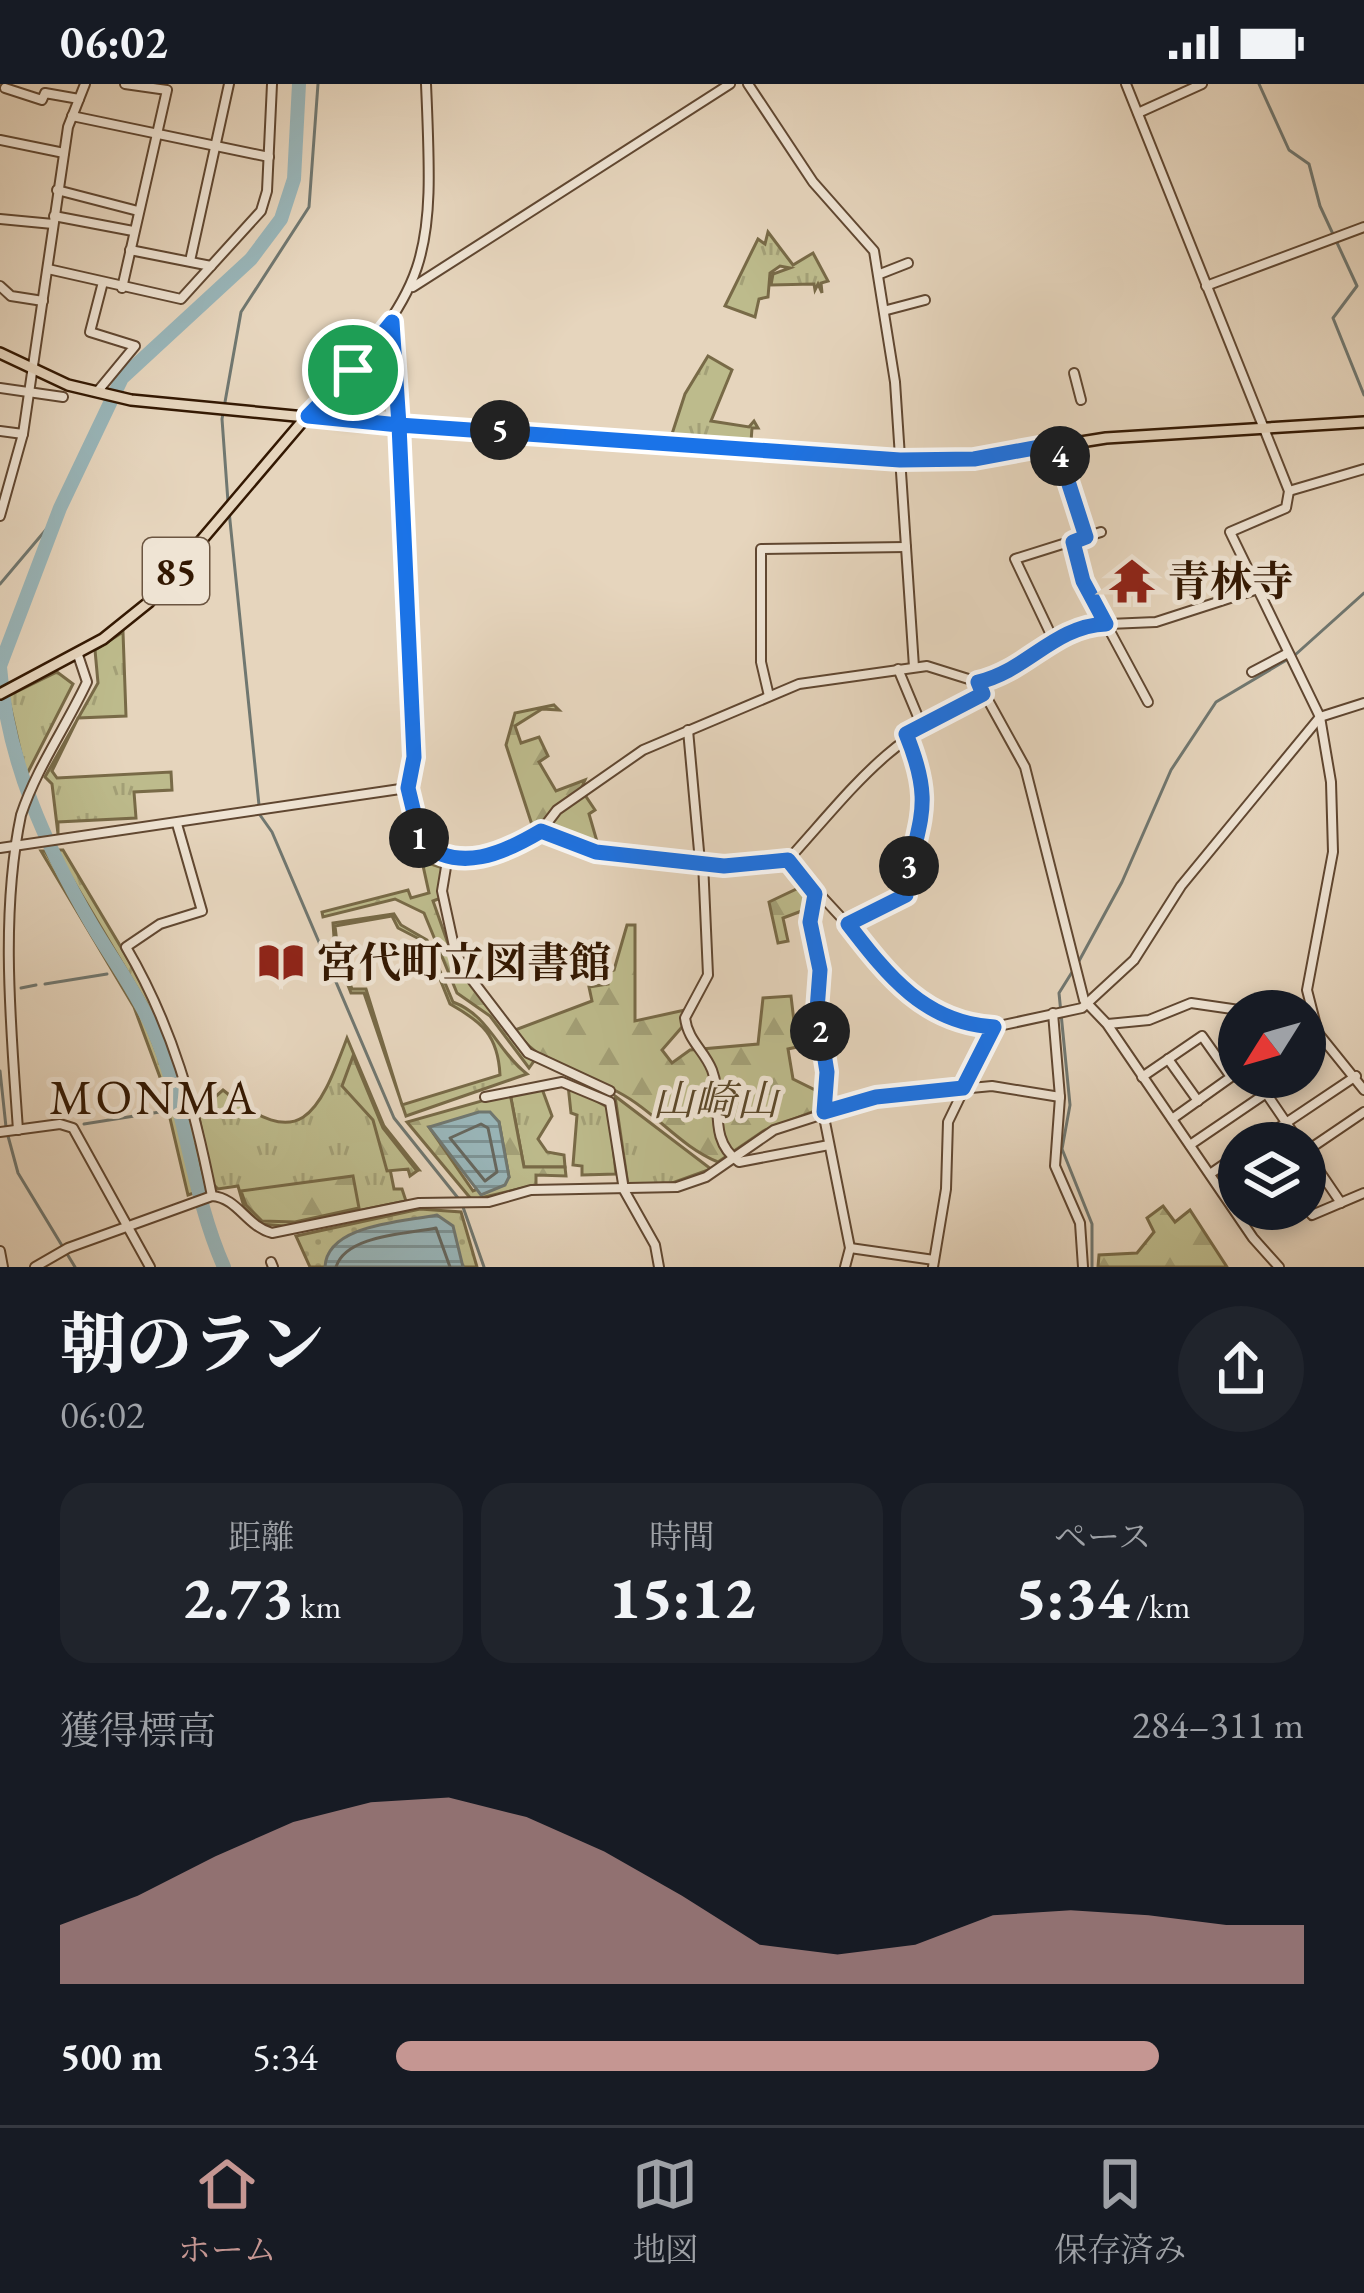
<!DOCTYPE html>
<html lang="ja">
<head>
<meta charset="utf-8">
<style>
	body { margin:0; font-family:"EB Garamond","Noto Serif JP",serif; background:#20242c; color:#f1f3f6; height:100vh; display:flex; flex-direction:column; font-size:45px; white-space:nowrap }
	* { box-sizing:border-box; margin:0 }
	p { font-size:39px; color:#9ea1a6 }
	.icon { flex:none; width:66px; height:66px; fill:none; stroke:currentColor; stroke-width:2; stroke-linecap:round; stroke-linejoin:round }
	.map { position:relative; height:1183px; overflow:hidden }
	.details { display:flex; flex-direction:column; background:#171b24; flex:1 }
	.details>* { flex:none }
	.needle { width:78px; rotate:233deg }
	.fabs { position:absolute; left:1218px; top:906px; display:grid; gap:24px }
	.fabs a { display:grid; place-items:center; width:108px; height:108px; border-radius:50%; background:#171b24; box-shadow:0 6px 18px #0003; font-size:60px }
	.pin { position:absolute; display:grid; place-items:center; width:102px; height:102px; color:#fff; margin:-51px; border:6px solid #fff; border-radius:50%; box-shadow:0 3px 12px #0007 }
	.km { position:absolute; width:60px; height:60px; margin:-30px; border-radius:50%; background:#222; color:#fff; font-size:33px; line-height:60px; text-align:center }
	.round { display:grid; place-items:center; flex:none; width:126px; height:126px; border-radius:63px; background:#20242c }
	.overview { display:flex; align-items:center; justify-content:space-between; height:204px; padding:0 60px }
	h1 { font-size:66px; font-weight:800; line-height:90px }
	.figures { display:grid; grid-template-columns:repeat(3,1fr); gap:18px; height:204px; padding:12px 60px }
	.figures div { display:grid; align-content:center; border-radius:30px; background:#20242c; text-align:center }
	.figures b { font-size:60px; font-weight:800 }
	.figures small { font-size:33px; font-weight:400 }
	.figures p { font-size:33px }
	.chart { height:336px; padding:24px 60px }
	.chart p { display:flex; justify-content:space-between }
	.chart svg { width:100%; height:216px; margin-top:12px; fill:#c59692; opacity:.7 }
	ul { padding:0 60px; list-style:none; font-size:39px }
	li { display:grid; grid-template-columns:192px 144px 1fr; align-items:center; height:90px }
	li i { height:30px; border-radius:15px; background:#c59692 }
	.status { display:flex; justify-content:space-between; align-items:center; height:84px; padding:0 60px; background:#171b24; direction:ltr }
	.status svg { height:33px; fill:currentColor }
	.menu { display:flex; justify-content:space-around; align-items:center; height:168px; border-top:3px solid #363941; background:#171b24; font-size:33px; color:#9ea1a6 }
	.menu a { display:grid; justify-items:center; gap:6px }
	.menu .selected { color:#c59692 }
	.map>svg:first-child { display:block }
	.grass { fill:url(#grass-tufts); stroke:#786a47; stroke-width:3; fill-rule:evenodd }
	.forest { fill:url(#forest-firs); stroke:#786a47; stroke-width:3; fill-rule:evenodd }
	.park { fill:url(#park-dots); stroke:#786a47; stroke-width:3 }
	.water { fill:url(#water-rules); stroke:#707770; stroke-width:3 }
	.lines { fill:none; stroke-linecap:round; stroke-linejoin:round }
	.shore { stroke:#66675e; stroke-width:3 }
	.stream { stroke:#707770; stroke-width:3 }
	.river { stroke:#99b6ba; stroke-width:14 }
	.minor-casing { stroke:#604731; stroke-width:12 }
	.major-casing { stroke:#331802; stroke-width:14 }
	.minor { stroke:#efe4d4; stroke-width:8 }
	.major { stroke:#e6d5bd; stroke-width:9 }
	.route-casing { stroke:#fff; stroke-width:24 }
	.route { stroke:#1a73e8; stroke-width:15 }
	.labels { text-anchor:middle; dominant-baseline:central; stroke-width:10; stroke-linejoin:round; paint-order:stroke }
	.shield { fill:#efe4d4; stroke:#6b5541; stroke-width:3 }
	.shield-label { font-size:39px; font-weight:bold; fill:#331802 }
	.poi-label { font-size:42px; font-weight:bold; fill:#331802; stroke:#efe4d4; text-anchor:start }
	.park-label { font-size:42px; font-style:italic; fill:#5c492b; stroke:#efe4d4 }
	.quarter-label { font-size:48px; letter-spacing:3px; fill:#331802; stroke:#efe4d4 }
</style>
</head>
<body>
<div class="status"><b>06:02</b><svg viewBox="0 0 49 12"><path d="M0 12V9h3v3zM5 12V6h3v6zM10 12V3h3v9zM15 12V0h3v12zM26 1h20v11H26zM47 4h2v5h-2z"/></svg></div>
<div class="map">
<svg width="1364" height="1183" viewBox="0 0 1364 1183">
	<defs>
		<pattern id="grass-tufts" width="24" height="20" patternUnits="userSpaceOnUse" patternTransform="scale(3)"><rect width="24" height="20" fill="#bdbb8c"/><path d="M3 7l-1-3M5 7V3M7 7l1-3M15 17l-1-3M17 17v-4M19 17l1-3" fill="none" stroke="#a3a077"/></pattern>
		<pattern id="forest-firs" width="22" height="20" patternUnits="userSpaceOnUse" patternTransform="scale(3)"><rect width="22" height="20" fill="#bdbb8c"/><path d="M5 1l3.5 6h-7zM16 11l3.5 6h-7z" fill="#a3a077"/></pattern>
		<pattern id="park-dots" width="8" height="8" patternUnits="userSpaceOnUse" patternTransform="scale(3)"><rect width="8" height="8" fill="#bdbb8c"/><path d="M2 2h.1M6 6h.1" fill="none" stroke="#a3a077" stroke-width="1.8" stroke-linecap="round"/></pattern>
		<pattern id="water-rules" width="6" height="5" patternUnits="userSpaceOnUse" patternTransform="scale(3)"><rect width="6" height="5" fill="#99b6ba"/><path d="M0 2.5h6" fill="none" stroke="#7d9395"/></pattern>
	</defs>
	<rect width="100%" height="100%" fill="#e6d5bd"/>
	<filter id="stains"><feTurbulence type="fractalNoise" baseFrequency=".00167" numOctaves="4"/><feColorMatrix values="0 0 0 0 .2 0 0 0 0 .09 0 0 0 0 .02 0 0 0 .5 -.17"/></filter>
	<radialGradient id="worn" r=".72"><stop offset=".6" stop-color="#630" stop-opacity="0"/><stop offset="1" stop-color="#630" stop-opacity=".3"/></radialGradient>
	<g class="grass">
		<path d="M768 148 793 181 813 169 828 197 821 199 822 209 818 200 815 206 814 200 771 201 773 190 790 184 780 182 770 189 768 213 759 215 755 233 725 222 758 155 765 160Z"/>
		<path d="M708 272 732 286 711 337 749 343 754 337 758 344H752L751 358 671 353 685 310Z"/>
		<path d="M123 548 126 632 78 634 52 687 57 694 171 688 172 706 134 708 136 734 58 738V750L52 700 45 693 98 599 95 566Z"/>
		<path d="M57 588 73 600 26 692 8 612Z"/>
		<path d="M55 766H63L159 927 188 1005 205 1107 200 1108 162 955 146 919Z"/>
		<path d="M41 767H45L140 925 170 1003 194 1109 188 1111 161 996 134 923Z"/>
		<path d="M394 830 401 841 427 856 453 918C489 931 498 968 527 990L406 1032 364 909H351L335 868 333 839ZM392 832 398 844 425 858 450 920C482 938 498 951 500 991L402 1021 366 905H352L338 868 335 842Z"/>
		<path d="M347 954 384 1042 419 1086 390 1085 394 1105H402L406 1117 284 1142 261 1140 244 1123 238 1102 218 1105 212 1099 198 1028 223 1006C300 1070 318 1032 347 954Z"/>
		<path d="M568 1001 609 1024 616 1090 582 1091V1082L573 1081 577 1031 571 1029Z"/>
		<path d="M541 1002 552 1032 538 1055 547 1068 564 1071 565 1083H524L510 1009Z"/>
		<path d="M615 1012 711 1085 664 1102 628 1101Z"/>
	</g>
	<g class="forest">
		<path d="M554 621 559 626 542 625 515 642 521 659 539 653 548 672 539 678 556 707 585 696 581 705 595 726 589 730 598 761 629 767 656 765 655 772 596 765 541 743 534 747 506 661 515 629Z"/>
		<path d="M422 777 443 784 441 814 433 817 451 868 534 977 529 984 490 932 457 909 424 829 395 815 323 833 322 828 408 806 411 814 429 809Z"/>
		<path d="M805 801 811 810 807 825 783 834 788 857 778 859 769 818Z"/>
		<path d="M627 841H635V937L685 926 682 943 662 966 672 979 690 966 758 960 763 914 791 912 797 963 788 965 793 995 821 1009 820 1025 765 1046 718 1078C679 1062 656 1028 618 1008 581 988 541 983 515 946L592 917 589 903 608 900 607 888 614 886Z"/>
		<path d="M353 972 383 1044 417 1087 410 1092 408 1085 387 1087 373 1036 342 1002Z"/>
		<path d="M510 1009 524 1083H565L566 1092 536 1091V1101L472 1116 407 1038ZM499 1038 509 1093 473 1107 429 1043Z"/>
		<path d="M353 1092 359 1124 295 1138 262 1137 246 1121 241 1107Z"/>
		<path d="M1163 1122 1175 1138 1190 1126 1227 1183H1098L1099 1171 1137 1169 1154 1148 1147 1134Z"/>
	</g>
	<path class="park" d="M420 1125 461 1128 477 1183H310L296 1152Z"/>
	<g class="water">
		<path d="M479 1028H490L499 1038 509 1093 505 1101 481 1111 429 1043Z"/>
		<path d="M437 1131 453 1142 463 1183H325C327 1140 404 1138 437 1131Z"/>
	</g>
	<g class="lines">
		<g class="shore">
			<path d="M481 1040 488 1044 497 1088 485 1097 450 1054Z"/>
			<path d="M336 1183C346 1151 407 1150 436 1144L450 1183"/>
		</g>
		<g class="stream">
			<path d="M1259 0 1289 66 1309 80 1320 122 1357 202 1333 234 1364 311"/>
			<path d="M228 418 222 335 241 228 309 123 318 0"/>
			<path d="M229 427 260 731 272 748 394 1034 458 1114"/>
			<path d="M0 500 55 435"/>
			<path d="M1079 877 1122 798 1171 686 1216 618 1295 571 1364 509"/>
			<path d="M1074 885 1059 909 1070 1021 1062 1065 1092 1140V1183"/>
			<path d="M45 900 107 890"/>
			<path d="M21 904 36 901"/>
			<path d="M0 987 6 1043"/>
			<path d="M84 1040 166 1027"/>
			<path d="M8 1052 18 1089 75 1183"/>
			<path d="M463 1123 484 1183"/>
		</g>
		<g class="river">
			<path d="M0 582 60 424 122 294 251 175 281 135 294 95 299 0"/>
			<path d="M0 583C7 676 45 761 92 841 112 875 137 909 153 945 186 1021 190 1106 224 1183"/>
		</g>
		<g class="minor-casing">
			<g id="minor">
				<path d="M748 0 813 98 874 167 895 298 914 583"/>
				<path d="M1126 0 1289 407 1286 424 1230 448 1320 633 1331 698 1333 768 1307 906 1318 949 1364 1006"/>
				<path d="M5 4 42 16 45 9 79 15"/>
				<path d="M1138 29 1202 0"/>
				<path d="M72 32 269 73"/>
				<path d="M0 56 64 69"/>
				<path d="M57 106 138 127"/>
				<path d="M54 132 133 147"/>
				<path d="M0 135 53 140"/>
				<path d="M130 166 211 182"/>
				<path d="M190 177 229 0"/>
				<path d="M48 185 181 215 261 127 267 107 272 0"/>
				<path d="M880 190 908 179"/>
				<path d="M0 202 11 212 43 217"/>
				<path d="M1206 202 1364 143"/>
				<path d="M413 203 730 0"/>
				<path d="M122 204 167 6 125 0"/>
				<path d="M887 226 925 216"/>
				<path d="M392 239 414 673 408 704 421 759 469 776 508 765 541 747 557 726 643 666 799 600 927 582 978 598 1005 590 1065 548 1085 541 1156 538 1255 506"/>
				<path d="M1074 289 1081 316"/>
				<path d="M0 304 63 313"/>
				<path d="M97 308 135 262 90 248 103 198"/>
				<path d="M307 332C433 202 434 178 426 0"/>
				<path d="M0 347 23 350"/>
				<path d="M1056 360 1086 453"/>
				<path d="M1289 407 1364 385"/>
				<path d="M0 432 23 350 68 43 85 0"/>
				<path d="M1073 458 1083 497 1148 618"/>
				<path d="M1053 555 1015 475 1101 448"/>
				<path d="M898 585 921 640"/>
				<path d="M1252 588 1288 569"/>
				<path d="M978 598 1025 683 1084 916 1107 940 1253 1154 1279 1183"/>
				<path d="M769 612 761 578V465L906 463"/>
				<path d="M688 646 700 778"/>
				<path d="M177 740 202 827 160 840 126 863C173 943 194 1022 212 1112"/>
				<path d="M541 747 596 768 724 782 788 776 924 923 968 941 994 943 1082 924 1134 876 1181 802 1320 633 1364 619"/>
				<path d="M0 764 407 704"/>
				<path d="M448 771 442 807 455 867 466 888 528 969 610 1007"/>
				<path d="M788 776C859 697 884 658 983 610"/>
				<path d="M703 778 708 891 685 934C688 957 704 966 712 986 724 1017 706 1055 739 1078L829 1061"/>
				<path d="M815 810 810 838 820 886 817 926 827 988 825 1038 850 1164 845 1183"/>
				<path d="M848 840 906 811C914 739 939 727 906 650"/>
				<path d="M1053 929 1060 1013 1055 1082 1080 1139 1083 1183"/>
				<path d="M1108 940 1149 936 1191 919 1246 927"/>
				<path d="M1168 975 1198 1017"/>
				<path d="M1142 993 1202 952 1231 993 1172 1035"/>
				<path d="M1266 1009 1300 1059"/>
				<path d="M485 1013 562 998 610 1018 624 1106 655 1161 659 1183"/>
				<path d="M18 1046C11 943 0 831 21 731 37 683 66 643 87 598L78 571"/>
				<path d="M0 1048 60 1040 73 1044 150 1183"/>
				<path d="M1256 1059 1356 992"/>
				<path d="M1190 1061 1290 993"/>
				<path d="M1305 1066 1341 1119"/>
				<path d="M1305 1068 1364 1028"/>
				<path d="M1210 1090 1239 1070"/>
				<path d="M1305 1121 1312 1131 1364 1109"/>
				<path d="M850 1164 934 1176"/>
				<path d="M0 1167 3 1183"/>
				<path d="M271 1178 273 1183"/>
				<path d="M35 1183 68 1164 212 1112C238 1114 246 1142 272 1149L419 1119 489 1118 531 1106 677 1103 706 1093 774 1046 876 1013 992 1002 1060 1013"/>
				<path d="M933 1183 946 1105 948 1038 994 943"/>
			</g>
		</g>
		<g class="major-casing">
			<g id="major">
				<path d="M0 269 68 301 131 316 399 342 900 376 974 375 1106 354 1364 338"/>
				<path d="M0 610 103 555 149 518 307 332"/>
			</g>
		</g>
		<use href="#minor" class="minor"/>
		<use href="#major" class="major"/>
	</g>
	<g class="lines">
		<g class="route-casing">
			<path id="route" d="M353 286 308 332 399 341 414 673 408 704 421 758C459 790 504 769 541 747L596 768 724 782 788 776 815 810 810 838 820 886 817 926 827 988 824 1028 876 1013 963 1004 994 943C925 939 888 892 848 840L906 811C914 738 938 728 906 650L983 610 978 598C1027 587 1054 542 1106 540L1083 497 1073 458 1086 453 1056 360 974 375 900 376 399 341 392 238 353 286"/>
		</g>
		<use href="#route" class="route"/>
	</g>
	<defs>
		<g id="temple-bare" transform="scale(3.6)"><path d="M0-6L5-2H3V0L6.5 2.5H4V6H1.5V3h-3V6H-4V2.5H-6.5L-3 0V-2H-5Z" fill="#8f2418" stroke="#efe4d4" stroke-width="2.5" paint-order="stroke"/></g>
		<g id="library-bare" transform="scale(3.6)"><path d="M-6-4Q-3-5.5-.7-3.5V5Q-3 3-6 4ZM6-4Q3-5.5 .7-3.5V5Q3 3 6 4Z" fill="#8f2418" stroke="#efe4d4" stroke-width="2.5" paint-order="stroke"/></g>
	</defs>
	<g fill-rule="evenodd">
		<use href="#temple-bare" x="1132" y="497"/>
		<use href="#library-bare" x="281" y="878"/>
	</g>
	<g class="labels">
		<rect class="shield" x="143" y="454" width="66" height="66" rx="9"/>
		<g class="shield-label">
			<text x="176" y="487">85</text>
		</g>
		<g class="poi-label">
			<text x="1168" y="497">青林寺</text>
			<text x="317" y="878">宮代町立図書館</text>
		</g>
		<g class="park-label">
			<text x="715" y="1016">山崎山</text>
		</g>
		<g class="quarter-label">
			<text x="154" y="1013">MONMA</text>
		</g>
	</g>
	<rect width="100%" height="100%" filter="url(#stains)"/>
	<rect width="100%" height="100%" fill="url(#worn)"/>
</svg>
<div class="fabs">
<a><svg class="needle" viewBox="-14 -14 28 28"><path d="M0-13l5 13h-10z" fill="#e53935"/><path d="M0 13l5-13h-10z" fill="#9ea1a6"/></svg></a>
<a><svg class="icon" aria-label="layers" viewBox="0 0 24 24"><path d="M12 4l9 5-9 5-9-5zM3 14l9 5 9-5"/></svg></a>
</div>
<div class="pin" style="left:353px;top:286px;background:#1e9e55"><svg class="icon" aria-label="arrive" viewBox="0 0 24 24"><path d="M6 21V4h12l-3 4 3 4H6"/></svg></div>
<b class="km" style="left:419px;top:754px">1</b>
<b class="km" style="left:820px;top:947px">2</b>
<b class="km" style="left:909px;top:782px">3</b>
<b class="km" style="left:1060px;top:372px">4</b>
<b class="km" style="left:500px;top:346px">5</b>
</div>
<section class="details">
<div class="overview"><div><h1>朝のラン</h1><p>06:02</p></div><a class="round"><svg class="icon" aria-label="share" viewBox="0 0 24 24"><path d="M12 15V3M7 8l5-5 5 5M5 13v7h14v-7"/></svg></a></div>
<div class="figures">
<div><p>距離</p><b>2.73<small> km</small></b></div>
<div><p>時間</p><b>15:12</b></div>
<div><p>ペース</p><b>5:34<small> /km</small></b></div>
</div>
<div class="chart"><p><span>獲得標高</span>284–311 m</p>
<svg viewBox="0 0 160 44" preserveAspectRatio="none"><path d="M0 44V32L10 26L20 18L30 11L40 7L50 6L60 10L70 17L80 26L90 36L100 38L110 36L120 30L130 29L140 30L150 32L160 32V44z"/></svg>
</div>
<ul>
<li><b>500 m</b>5:34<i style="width:84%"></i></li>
</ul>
</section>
<nav class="menu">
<a class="selected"><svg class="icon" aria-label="home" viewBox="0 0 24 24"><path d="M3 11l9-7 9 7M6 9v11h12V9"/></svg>ホーム</a>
<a><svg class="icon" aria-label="map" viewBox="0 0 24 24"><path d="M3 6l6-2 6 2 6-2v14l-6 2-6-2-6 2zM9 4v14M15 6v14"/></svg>地図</a>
<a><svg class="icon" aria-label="saved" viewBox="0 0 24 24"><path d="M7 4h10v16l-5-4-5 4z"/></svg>保存済み</a>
</nav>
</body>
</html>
